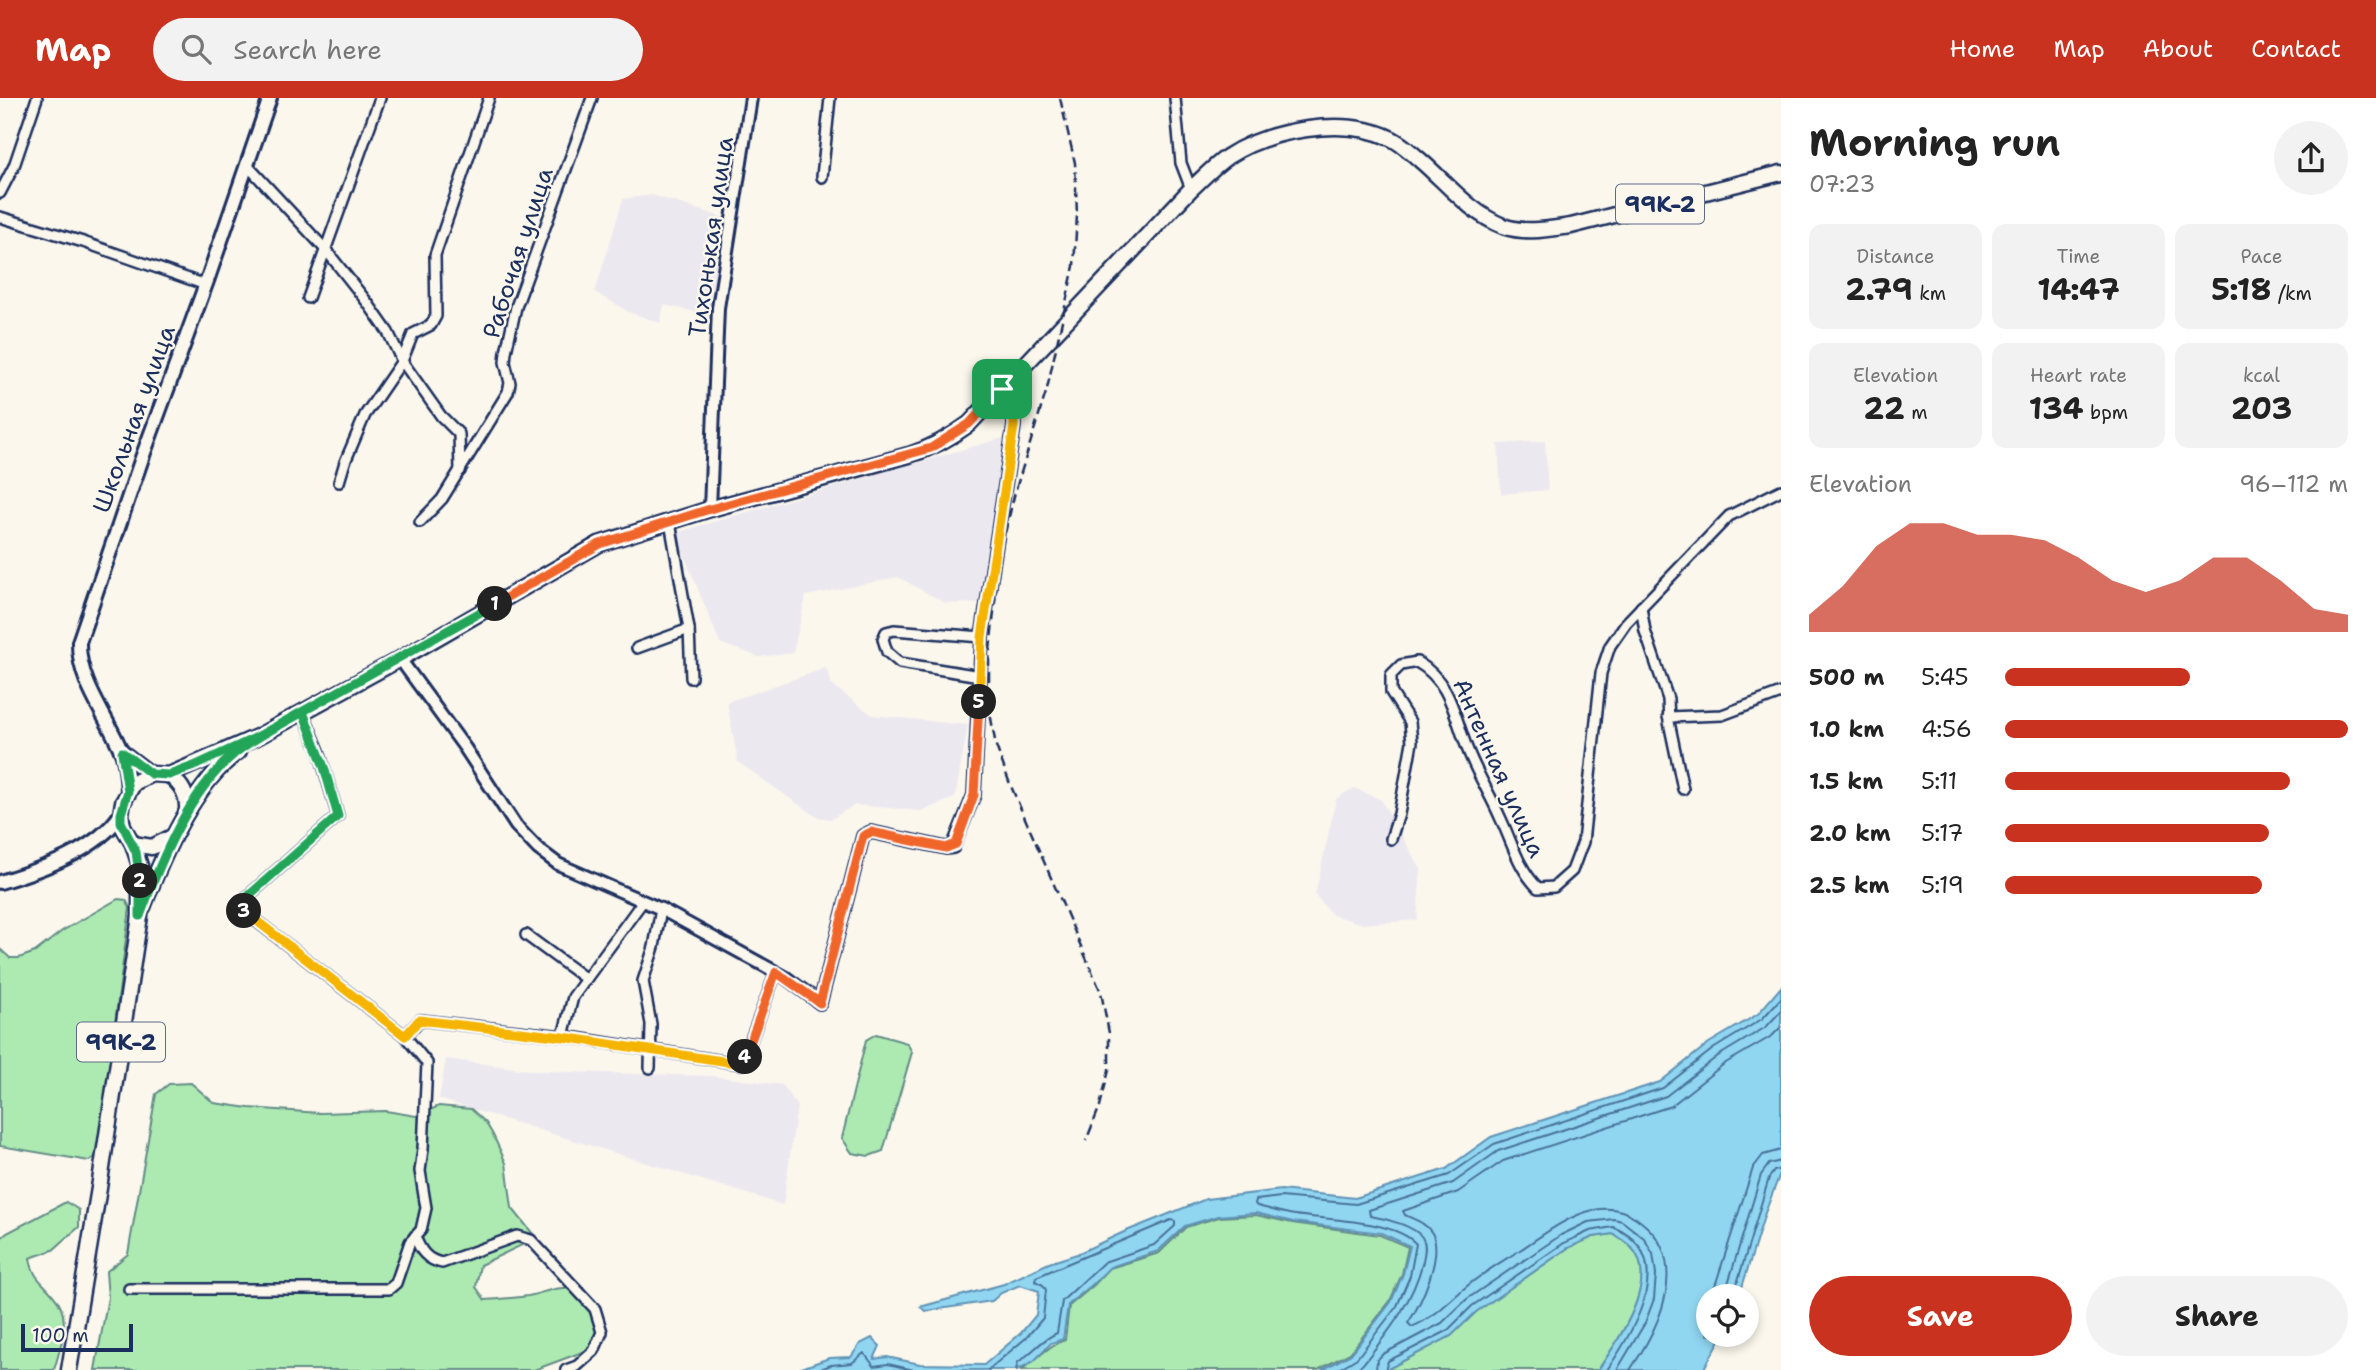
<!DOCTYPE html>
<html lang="en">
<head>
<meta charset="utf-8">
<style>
	body { margin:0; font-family:"Shantell Sans",sans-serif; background:#f2f2f2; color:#222; height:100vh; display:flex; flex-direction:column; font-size:26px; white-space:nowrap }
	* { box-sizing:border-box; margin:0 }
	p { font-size:23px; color:#767676 }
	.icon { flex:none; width:38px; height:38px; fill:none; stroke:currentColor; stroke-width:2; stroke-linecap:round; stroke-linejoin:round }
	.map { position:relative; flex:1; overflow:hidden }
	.panel { display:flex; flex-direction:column; background:#fff; width:595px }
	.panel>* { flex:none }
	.controls { position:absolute; left:1696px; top:1186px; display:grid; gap:14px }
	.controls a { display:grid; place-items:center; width:63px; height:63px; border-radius:50%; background:#fff; box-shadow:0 4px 10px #0003; font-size:35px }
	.scale { position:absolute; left:21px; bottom:18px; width:112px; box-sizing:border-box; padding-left:7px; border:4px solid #1b2f5e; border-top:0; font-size:19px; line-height:24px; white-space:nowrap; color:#1b2f5e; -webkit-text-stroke:5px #fbf7ec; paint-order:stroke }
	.pin { position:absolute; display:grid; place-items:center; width:60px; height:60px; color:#fff; margin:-30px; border-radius:14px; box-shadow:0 4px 10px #0006 }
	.km { position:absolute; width:35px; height:35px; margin:-18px; border-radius:50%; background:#222; color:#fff; font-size:19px; line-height:35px; text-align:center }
	.round { display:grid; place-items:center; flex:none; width:74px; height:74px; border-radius:37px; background:#f2f2f2 }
	.headline { display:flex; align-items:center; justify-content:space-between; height:119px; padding:0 28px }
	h1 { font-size:38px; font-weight:700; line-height:52px }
	.metrics { display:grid; grid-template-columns:repeat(3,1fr); gap:10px; height:119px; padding:7px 28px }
	.metrics div { display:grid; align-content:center; border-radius:14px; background:#f2f2f2; text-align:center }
	.metrics b { font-size:30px; font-weight:700 }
	.metrics small { font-size:19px; font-weight:400 }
	.metrics p { font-size:19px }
	.chart { height:196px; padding:14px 28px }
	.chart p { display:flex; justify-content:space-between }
	.chart svg { width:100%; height:126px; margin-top:7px; fill:#c8321e; opacity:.7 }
	.button { display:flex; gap:14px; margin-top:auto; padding:14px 28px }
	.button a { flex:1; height:80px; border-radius:42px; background:#c8321e; color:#fff; font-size:28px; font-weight:700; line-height:80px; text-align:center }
	.button a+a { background:#f2f2f2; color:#222 }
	ul { padding:0 28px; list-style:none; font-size:23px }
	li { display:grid; grid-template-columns:112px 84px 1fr; align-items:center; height:52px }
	li i { height:18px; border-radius:9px; background:#c8321e }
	header { display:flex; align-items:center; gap:42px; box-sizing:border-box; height:98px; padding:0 35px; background:#c8321e; color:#fff }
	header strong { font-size:33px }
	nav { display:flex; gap:38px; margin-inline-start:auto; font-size:24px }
	.search { width:490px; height:63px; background:#f2f2f2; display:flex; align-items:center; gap:18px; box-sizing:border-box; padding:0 24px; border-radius:38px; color:#767676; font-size:26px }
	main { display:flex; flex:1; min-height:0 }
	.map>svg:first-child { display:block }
	.built { fill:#ece8f0 }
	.green { fill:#aceab1; stroke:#648c88; stroke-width:2 }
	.water { fill:#90d6f1; stroke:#6193b6; stroke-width:2 }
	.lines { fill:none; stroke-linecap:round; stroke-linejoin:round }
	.shore { stroke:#4a7299; stroke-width:2 }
	.minor-casing { stroke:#1b2f5e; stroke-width:14 }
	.tertiary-casing { stroke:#1b2f5e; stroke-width:16 }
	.secondary-casing { stroke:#1b2f5e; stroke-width:18 }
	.primary-casing { stroke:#1b2f5e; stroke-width:19 }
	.minor { stroke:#fbf7ec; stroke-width:9 }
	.tertiary { stroke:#fbf7ec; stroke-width:10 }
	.secondary { stroke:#fbf7ec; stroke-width:12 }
	.primary { stroke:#fbf7ec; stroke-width:14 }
	.rail { stroke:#1b2f5e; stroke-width:2.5; stroke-dasharray:10 5; stroke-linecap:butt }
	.split-1-casing { stroke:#fff; stroke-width:14 }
	.split-2-casing { stroke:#fff; stroke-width:14 }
	.split-3-casing { stroke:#fff; stroke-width:14 }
	.split-4-casing { stroke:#fff; stroke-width:14 }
	.split-5-casing { stroke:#fff; stroke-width:14 }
	.split-6-casing { stroke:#fff; stroke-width:14 }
	.split-1 { stroke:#f0652b; stroke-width:9 }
	.split-2 { stroke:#22a559; stroke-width:9 }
	.split-3 { stroke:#22a559; stroke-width:9 }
	.split-4 { stroke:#f5b400; stroke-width:9 }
	.split-5 { stroke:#f0652b; stroke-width:9 }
	.split-6 { stroke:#f5b400; stroke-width:9 }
	.labels { text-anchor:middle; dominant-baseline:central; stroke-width:5; stroke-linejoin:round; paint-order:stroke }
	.shield { fill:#fbf7ec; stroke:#5e6b89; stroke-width:2 }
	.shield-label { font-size:23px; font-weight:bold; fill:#1b2f5e }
	.street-label { font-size:24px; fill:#1b2f5e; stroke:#fbf7ec }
</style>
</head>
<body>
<header>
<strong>Map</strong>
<div class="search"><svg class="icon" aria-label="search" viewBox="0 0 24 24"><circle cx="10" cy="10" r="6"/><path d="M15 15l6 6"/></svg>Search here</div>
<nav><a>Home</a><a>Map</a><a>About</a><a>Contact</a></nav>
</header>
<main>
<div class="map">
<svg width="1781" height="1272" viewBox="0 0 1781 1272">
	<rect width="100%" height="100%" fill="#fbf7ec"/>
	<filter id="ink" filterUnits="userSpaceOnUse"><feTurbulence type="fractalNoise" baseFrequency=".0143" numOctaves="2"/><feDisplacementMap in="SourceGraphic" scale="14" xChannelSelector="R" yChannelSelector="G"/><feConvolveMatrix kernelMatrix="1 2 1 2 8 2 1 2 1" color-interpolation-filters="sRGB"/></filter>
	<g filter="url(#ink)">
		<g class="built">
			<path d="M652 97 725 120 709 217 664 207 660 225 629 214 595 194 623 101Z"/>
			<path d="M1006 339 982 506 945 505 898 479 806 498 793 555 759 559 720 545 675 435Z"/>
			<path d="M1545 343 1548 392 1501 396 1498 346Z"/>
			<path d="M826 570 832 587 872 617 968 627 955 700 921 713 855 707 831 721 817 719 738 664 727 604Z"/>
			<path d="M1354 690 1381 702 1421 771 1417 822 1363 826 1332 817 1315 797 1336 701Z"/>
			<path d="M446 961 536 973 712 978 783 987 797 1008 783 1107 439 1001Z"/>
		</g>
		<g class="green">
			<path d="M118 801 126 802 130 810 98 1056 89 1063 0 1048V851L10 860H19L35 854 62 833Z"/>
			<path d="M876 936 907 945 912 954 883 1053 869 1058 852 1055 842 1040 866 942Z"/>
			<path d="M191 985 214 1005 249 1010 320 1015 386 1013 416 1018 439 1008 471 1011 486 1025 493 1037 506 1065 512 1110 533 1136 522 1147 480 1167 476 1189 485 1202C499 1201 514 1200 528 1198 540 1196 554 1189 566 1190 594 1190 610 1218 603 1243L588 1252 534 1272H95L108 1199 106 1174 128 1156 156 996 169 986Z"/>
			<path d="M66 1104 79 1112V1129L53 1152 30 1160C33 1180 41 1182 53 1197 73 1219 61 1247 54 1272H0V1141L7 1135Z"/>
			<path d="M1256 1117 1292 1125 1380 1137 1408 1149 1402 1176 1390 1203 1350 1255 1318 1272H1020C1037 1263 1047 1247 1065 1242L1069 1208 1094 1187 1110 1170 1159 1155 1186 1129 1219 1119Z"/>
			<path d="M1613 1136C1619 1140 1626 1144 1631 1149 1662 1180 1617 1245 1598 1272H1386L1451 1238 1476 1214 1568 1150 1593 1139Z"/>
		</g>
		<path class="water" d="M1781 889V1073L1765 1115 1739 1199H1708V1237H1723L1703 1272H1598C1617 1245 1662 1180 1631 1149 1626 1144 1619 1140 1613 1136L1593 1139 1568 1150 1476 1214 1451 1238 1386 1272H1322L1351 1256 1391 1204 1403 1176 1410 1148 1381 1135 1293 1124 1256 1115 1218 1118 1185 1128 1158 1153 1110 1169 1093 1186 1068 1207 1063 1241 1051 1245 1034 1263 1017 1272H796L829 1260 851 1259 860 1246 872 1240 880 1248 874 1261 887 1259 920 1266 984 1267 1021 1235 1036 1217 1039 1193 1020 1187 1001 1195 992 1203 926 1213 920 1209 1004 1186 1049 1165 1077 1156 1124 1134 1206 1101 1281 1092 1355 1100 1446 1071 1491 1039 1660 984 1709 945 1758 916Z"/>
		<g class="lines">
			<g class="shore">
				<path d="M1713 1199 1715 1188 1753 1070 1763 1057 1781 1052"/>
				<path d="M1724 1199 1761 1077 1769 1066 1781 1063"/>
				<path d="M1733 1199 1769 1080 1774 1073 1781 1071"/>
				<path d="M818 1272 831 1267 852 1265 864 1255 874 1268 888 1266 914 1272"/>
				<path d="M988 1272 1026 1240 1043 1220 1046 1192 1043 1187 1035 1183 1036 1179 1171 1122 1175 1123V1128L1154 1147 1104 1164 1062 1203 1057 1235C1042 1241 1032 1255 1018 1264L1016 1272"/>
				<path d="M1337 1272 1357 1260 1397 1208 1410 1178 1416 1146C1395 1122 1326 1122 1295 1117 1282 1115 1270 1111 1257 1108L1255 1106 1256 1102 1281 1099 1356 1106 1449 1077 1494 1046 1663 990 1713 951 1762 921 1781 900"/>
				<path d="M1355 1272 1363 1266C1389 1233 1413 1204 1423 1163 1424 1156 1427 1148 1423 1141 1417 1128 1383 1120 1370 1118L1369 1112 1453 1085 1498 1053 1666 998 1718 958 1766 929 1781 913"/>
				<path d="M1376 1272 1377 1262 1383 1256 1442 1225 1467 1201 1561 1137 1588 1124 1614 1121 1622 1123 1644 1140 1653 1156 1656 1176 1654 1201 1645 1225 1617 1272"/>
				<path d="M1385 1272 1388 1263 1447 1233 1472 1208 1564 1145 1590 1133 1613 1129C1680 1157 1634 1233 1607 1272"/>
				<path d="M1630 1272C1652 1240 1678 1192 1663 1152 1657 1137 1648 1129 1636 1120 1596 1093 1553 1131 1520 1152 1500 1165 1477 1178 1459 1195 1443 1209 1431 1221 1412 1229L1408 1225C1421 1206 1444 1157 1432 1135 1426 1125 1415 1122 1405 1117L1403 1113 1458 1094 1503 1063 1671 1008 1724 966 1772 938 1781 929"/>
			</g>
			<g class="minor-casing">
				<g id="minor">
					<path d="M1175 0 1181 65 1191 91"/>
					<path d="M247 67 326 152 367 204 388 234 402 263 441 318 459 336 460 373"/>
					<path d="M822 79 830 0"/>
					<path d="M0 95 14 68 37 0"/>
					<path d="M0 119 83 144 206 187"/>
					<path d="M308 200 380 0"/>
					<path d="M339 384 345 364 365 317 402 263 413 236 431 227 436 218 435 157 489 0"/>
					<path d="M420 424 442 401 508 294 510 285 505 264 506 254 516 209 592 0"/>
					<path d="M1641 509 1645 533 1668 601 1669 624 1683 691"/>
					<path d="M689 531 691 580"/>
					<path d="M637 550 689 531 670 424"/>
					<path d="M980 578 900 565 887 554 883 541 886 534 894 532 982 539"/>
					<path d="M1668 619 1722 617 1781 595"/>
					<path d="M1391 741 1399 716 1412 644 1410 624 1391 594V577L1401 567 1417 564C1450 583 1454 616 1467 650 1476 674 1490 696 1500 719 1512 744 1518 770 1538 790L1554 789 1572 773 1583 744 1601 575 1610 548 1626 525 1729 418 1781 392"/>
					<path d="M526 837 586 881"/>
					<path d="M405 938 420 922 563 938 742 966 776 874"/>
					<path d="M563 938 573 899 643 803"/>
					<path d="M650 970 651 926 643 883 654 849 661 811"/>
					<path d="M415 1138C420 1153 427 1162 442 1165L517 1138 531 1142 595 1211 602 1234 594 1253 577 1268 566 1272"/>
					<path d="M129 1191H389L396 1185 410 1144 421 1132 426 1110 420 1073 423 1051 427 965 405 938 237 808 338 718 319 653 303 614"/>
				</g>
			</g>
			<g class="tertiary-casing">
				<g id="tertiary">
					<path d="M710 411 718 210 751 0"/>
					<path d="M400 561 465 650 516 728 538 751 558 766 661 811 785 879 820 905 863 738 871 734 946 750 953 749 974 697 982 539 1014 328V308L1002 291"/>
				</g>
			</g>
			<g class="secondary-casing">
				<g id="secondary">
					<path d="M122 654 151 676"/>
					<path d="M128 693C127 681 127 668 122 655 108 619 78 585 79 544L142 360 207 183 270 0"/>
					<path d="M0 784C40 772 97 753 121 716"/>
				</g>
			</g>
			<g class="primary-casing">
				<g id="primary">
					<path d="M169 677C182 687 188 697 187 714"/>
					<path d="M133 746 152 749 172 739"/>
					<path d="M143 809C163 757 193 686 239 653"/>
					<path d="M69 1272 99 1090 140 818V768L133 746 123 729 121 716 123 704 134 685 151 676 169 677 257 639 400 561 599 446 710 411 909 357C932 350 950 340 969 326L1191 91C1203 80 1214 68 1227 59 1268 32 1344 18 1390 40 1400 44 1412 55 1420 62 1446 84 1470 115 1503 128 1525 136 1549 131 1571 128L1781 75"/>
				</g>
			</g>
			<use href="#minor" class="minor"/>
			<use href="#tertiary" class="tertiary"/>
			<use href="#secondary" class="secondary"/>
			<use href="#primary" class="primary"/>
			<path class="rail" d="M1060 0 1075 65 1077 117 1074 168 1047 291 1015 394 1000 456 989 562V609L996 648 1010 686 1101 894 1109 935V972L1100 1008 1086 1043"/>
		</g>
	</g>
	<g class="lines" filter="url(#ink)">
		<g class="split-1-casing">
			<path id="split-1" d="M495 506 600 446 710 411 931 350 969 326 1002 291"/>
		</g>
		<g class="split-2-casing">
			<path id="split-2" d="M140 783 136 754 121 724V716L128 693 122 654 151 676 169 677 194 668 257 639 495 506"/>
		</g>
		<g class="split-3-casing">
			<path id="split-3" d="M140 783V818C161 762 188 695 234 656 255 639 280 627 303 614L324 669 338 718 237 808 244 813"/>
		</g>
		<g class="split-4-casing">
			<path id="split-4" d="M244 813 405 938 419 922 563 939 742 966 745 959"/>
		</g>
		<g class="split-5-casing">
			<path id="split-5" d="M745 959 776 874 820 905 863 738 871 734 946 750 956 746 974 697 979 604"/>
		</g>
		<g class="split-6-casing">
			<path id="split-6" d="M979 604 982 539 1014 328V309L1002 291"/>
		</g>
		<use href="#split-1" class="split-1"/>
		<use href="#split-2" class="split-2"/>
		<use href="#split-3" class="split-3"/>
		<use href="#split-4" class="split-4"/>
		<use href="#split-5" class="split-5"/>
		<use href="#split-6" class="split-6"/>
	</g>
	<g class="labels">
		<g class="shield">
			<rect x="1616" y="86.5" width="88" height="39" rx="5"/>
			<rect x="77" y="924.5" width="88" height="39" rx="5"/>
		</g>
		<g class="shield-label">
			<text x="1660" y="106">99К-2</text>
			<text x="121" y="944">99К-2</text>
		</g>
		<g class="street-label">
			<text transform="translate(711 139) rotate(-82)">Тихонькая улица</text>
			<text transform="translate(518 155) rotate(-72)">Рабочая улица</text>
			<text transform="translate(134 321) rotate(-70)">Школьная улица</text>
			<text transform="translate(1499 670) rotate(66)">Антенная улица</text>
		</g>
	</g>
</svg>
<div class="controls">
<a><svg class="icon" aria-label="locate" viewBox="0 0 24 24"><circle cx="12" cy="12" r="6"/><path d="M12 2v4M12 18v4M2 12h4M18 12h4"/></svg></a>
</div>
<div class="scale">100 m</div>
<div class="pin" style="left:1002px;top:291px;background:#1e9e55"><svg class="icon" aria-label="arrive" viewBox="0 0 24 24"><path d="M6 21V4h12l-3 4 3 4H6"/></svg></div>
<b class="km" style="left:495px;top:506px">1</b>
<b class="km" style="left:140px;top:783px">2</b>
<b class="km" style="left:244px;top:813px">3</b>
<b class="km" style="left:745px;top:959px">4</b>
<b class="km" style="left:979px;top:604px">5</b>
</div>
<section class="panel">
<div class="headline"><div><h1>Morning run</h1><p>07:23</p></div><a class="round"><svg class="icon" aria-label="share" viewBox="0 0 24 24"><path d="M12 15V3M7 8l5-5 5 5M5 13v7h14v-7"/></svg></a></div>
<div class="metrics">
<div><p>Distance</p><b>2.79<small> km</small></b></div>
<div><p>Time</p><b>14:47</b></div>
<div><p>Pace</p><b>5:18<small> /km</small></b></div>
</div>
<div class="metrics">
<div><p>Elevation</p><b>22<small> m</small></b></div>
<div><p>Heart rate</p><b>134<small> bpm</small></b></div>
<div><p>kcal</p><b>203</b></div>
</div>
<div class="chart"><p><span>Elevation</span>96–112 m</p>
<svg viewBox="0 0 160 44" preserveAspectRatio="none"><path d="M0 44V38L10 28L20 14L30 6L40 6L50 10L60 10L70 12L80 18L90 26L100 30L110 26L120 18L130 18L140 26L150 36L160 38V44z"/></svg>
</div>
<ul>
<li><b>500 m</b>5:45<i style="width:54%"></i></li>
<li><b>1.0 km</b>4:56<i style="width:100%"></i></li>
<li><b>1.5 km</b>5:11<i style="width:83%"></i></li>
<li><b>2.0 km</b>5:17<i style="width:77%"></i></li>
<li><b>2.5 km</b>5:19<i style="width:75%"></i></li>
</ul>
<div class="button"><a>Save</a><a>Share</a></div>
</section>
</main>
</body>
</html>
